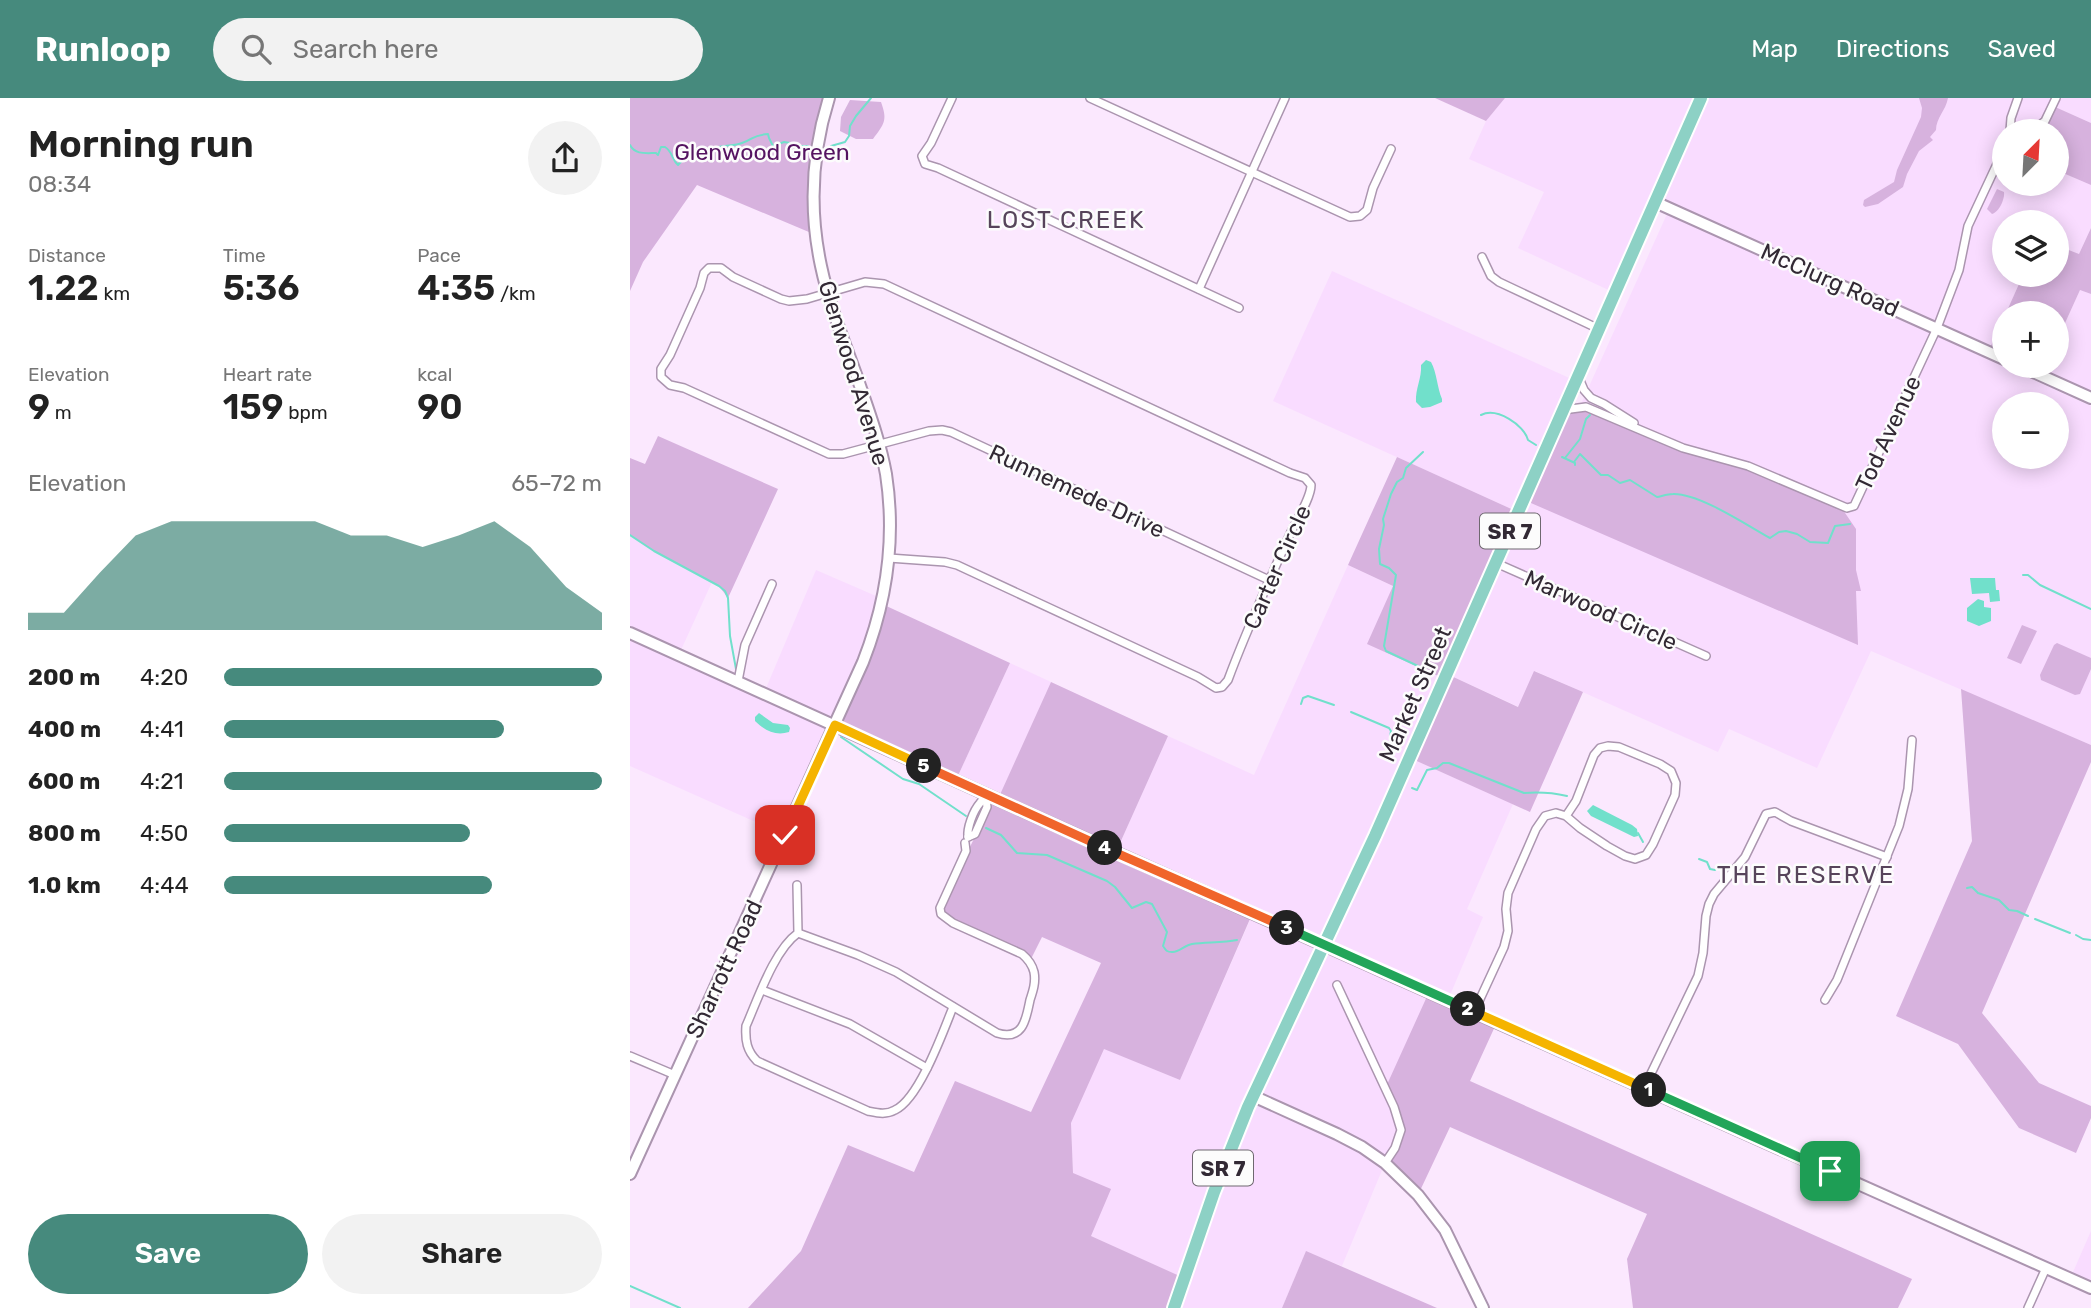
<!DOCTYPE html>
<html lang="en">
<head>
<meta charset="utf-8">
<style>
	body { margin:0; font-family:Rubik,sans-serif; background:#f2f2f2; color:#222; height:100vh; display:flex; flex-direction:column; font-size:26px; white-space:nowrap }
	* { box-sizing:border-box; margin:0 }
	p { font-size:23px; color:#767676 }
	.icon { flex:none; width:38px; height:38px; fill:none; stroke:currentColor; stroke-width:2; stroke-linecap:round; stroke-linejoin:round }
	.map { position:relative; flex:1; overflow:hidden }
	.panel { display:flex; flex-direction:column; background:#fff; width:630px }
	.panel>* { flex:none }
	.needle { width:46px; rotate:24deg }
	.fabs { position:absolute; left:1362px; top:21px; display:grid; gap:14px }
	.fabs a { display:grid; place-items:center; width:77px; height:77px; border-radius:50%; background:#fff; box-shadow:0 4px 18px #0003; font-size:35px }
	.pin { position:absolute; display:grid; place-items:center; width:60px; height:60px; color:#fff; margin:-30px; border-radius:14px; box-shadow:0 4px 10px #0006 }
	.km { position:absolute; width:35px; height:35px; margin:-18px; border-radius:50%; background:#222; color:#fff; font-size:19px; line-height:35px; text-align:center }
	.round { display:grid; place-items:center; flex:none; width:74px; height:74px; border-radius:37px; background:#f2f2f2 }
	.headline { display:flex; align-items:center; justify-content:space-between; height:119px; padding:0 28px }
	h1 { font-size:38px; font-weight:600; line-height:52px }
	.stats { display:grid; grid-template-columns:repeat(3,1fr); gap:10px; height:119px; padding:7px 28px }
	.stats div { display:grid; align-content:center }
	.stats b { font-size:35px; font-weight:600 }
	.stats small { font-size:19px; font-weight:400 }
	.stats p { font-size:19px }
	.chart { height:196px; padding:14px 28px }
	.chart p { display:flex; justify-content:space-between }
	.chart svg { width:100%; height:126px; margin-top:7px; fill:#468a7d; opacity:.7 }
	.action { display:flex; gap:14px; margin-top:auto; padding:14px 28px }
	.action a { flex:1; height:80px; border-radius:42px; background:#468a7d; color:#fff; font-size:28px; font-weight:600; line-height:80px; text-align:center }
	.action a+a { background:#f2f2f2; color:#222 }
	ul { padding:0 28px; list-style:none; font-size:23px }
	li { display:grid; grid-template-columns:112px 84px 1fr; align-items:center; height:52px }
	li i { height:18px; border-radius:9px; background:#468a7d }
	header { display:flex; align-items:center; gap:42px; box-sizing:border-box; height:98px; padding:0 35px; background:#468a7d; color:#fff }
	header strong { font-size:33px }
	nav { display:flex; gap:38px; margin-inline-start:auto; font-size:24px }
	.search { width:490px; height:63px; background:#f2f2f2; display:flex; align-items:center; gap:18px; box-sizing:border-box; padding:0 24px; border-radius:38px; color:#767676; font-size:26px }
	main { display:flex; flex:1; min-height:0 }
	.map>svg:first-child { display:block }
	.built { fill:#f9dcff; fill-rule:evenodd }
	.green { fill:#d7b2de }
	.water { fill:#71e0cb }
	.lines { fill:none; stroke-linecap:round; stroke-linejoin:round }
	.stream { stroke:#71e0cb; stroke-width:2 }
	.street-casing { stroke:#ab95af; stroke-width:10 }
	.secondary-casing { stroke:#ab95af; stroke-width:14 }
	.primary-casing { stroke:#fff; stroke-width:16 }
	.street { stroke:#fff; stroke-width:7 }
	.secondary { stroke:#fff; stroke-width:10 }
	.primary { stroke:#8dd1c5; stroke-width:12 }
	.split-1-casing { stroke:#fff; stroke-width:14 }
	.split-2-casing { stroke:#fff; stroke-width:14 }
	.split-3-casing { stroke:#fff; stroke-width:14 }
	.split-4-casing { stroke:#fff; stroke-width:14 }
	.split-5-casing { stroke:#fff; stroke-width:14 }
	.split-6-casing { stroke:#fff; stroke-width:14 }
	.split-1 { stroke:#22a559; stroke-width:9 }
	.split-2 { stroke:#f5b400; stroke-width:9 }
	.split-3 { stroke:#22a559; stroke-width:9 }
	.split-4 { stroke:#f0652b; stroke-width:9 }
	.split-5 { stroke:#f0652b; stroke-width:9 }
	.split-6 { stroke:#f5b400; stroke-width:9 }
	.labels { text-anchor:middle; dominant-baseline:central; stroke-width:5; stroke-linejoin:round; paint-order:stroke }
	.shield { fill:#fcfcfc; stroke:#6f6870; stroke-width:2 }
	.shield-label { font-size:21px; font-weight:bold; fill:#322934 }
	.park-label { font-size:23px; fill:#551361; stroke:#fcfcfc }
	.street-label { font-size:23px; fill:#322934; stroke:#fcfcfc }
	.neighbourhood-label { font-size:24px; letter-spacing:2px; fill:#57445b; stroke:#fcfcfc }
</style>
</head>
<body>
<header>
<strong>Runloop</strong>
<div class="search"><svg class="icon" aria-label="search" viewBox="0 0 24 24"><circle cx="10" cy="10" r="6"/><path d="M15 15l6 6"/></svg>Search here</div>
<nav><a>Map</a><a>Directions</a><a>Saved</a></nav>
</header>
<main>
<section class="panel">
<div class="headline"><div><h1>Morning run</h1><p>08:34</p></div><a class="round"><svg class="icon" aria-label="share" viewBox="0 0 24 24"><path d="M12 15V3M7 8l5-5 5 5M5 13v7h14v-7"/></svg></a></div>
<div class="stats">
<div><p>Distance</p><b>1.22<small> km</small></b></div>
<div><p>Time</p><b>5:36</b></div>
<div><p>Pace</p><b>4:35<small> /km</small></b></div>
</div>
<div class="stats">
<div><p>Elevation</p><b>9<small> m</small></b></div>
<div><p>Heart rate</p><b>159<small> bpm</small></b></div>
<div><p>kcal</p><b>90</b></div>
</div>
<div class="chart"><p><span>Elevation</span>65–72 m</p>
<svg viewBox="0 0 160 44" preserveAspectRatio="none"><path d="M0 44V38L10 38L20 24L30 11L40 6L50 6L60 6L70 6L80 6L90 11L100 11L110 15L120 11L130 6L140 15L150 29L160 38V44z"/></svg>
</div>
<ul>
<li><b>200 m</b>4:20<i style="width:100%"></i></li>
<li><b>400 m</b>4:41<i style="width:74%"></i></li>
<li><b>600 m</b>4:21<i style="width:100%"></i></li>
<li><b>800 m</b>4:50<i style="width:65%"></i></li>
<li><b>1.0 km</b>4:44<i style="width:71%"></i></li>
</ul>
<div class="action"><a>Save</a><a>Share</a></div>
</section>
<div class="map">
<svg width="1461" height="1210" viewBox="0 0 1461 1210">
	<rect width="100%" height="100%" fill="#fbe8fe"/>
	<g class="built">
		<path d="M875 0H1461V25L1423 8 1402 33H1374V86H1426V72L1461 87V130L1449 156 1426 147V124H1374V177H1393L1376 215H1374V220L1358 254 1026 104 985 195 888 150 914 94 839 61 856 23Z"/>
		<path d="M1037 116 1461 308V647L1241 553 1187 670 1099 631 1088 654 905 573 889 609 817 576 888 414 643 303 702 173 946 283 894 402 947 315ZM1374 306H1426V359H1374Z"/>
		<path d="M1450 192 1461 196V300L1411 278 1416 268H1426V245Z"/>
		<path d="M0 437 24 453 82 484 51 552 38 551 134 595 186 472 253 501 250 514 155 737 0 668Z"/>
		<path d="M718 467 763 488 815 581 780 660 883 706 837 811 853 819 818 902 771 1032 755 1065 712 1168 676 1154 652 1210H544L553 1180 461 1138 443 1075 441 1025 473 950 550 982 623 815 486 754 538 638 624 677Z"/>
		<path d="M380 565 421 584 368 702 326 682Z"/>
		<path d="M1461 1133V1190L1440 1181Z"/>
	</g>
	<g class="green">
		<path d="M0 0H199L192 26 186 137 67 87 13 164 0 193Z"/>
		<path d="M805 0H875L856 23Z"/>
		<path d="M1289 0H1318C1316 12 1306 20 1306 32L1300 39 1303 42 1289 53 1277 76 1273 89 1248 106 1235 109 1233 107 1234 102 1264 84 1267 72 1291 19 1292 10Z"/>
		<path d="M220 2 251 4C258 23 254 26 243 41H226L210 33 211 19Z"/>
		<path d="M1423 8 1461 25V87L1426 72V33H1402Z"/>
		<path d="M1367 91 1374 94C1375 101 1369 114 1362 116L1357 111Z"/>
		<path d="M1461 130V196L1450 192 1426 245V215H1376L1393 177H1426V147L1449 156Z"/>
		<path d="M1374 220V261L1358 254Z"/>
		<path d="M956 311 1094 364 1132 377 1213 412 1226 431V472L1231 493H1226L1228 547 894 402 933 312Z"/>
		<path d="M28 338 148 391 98 500 89 488 24 453 0 437V360L15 366Z"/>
		<path d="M767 359 888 414 817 576 888 609 904 573 953 594 900 714 780 660 815 581 737 546 763 488 718 467Z"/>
		<path d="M252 506 380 565 326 682 205 627Z"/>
		<path d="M1392 527 1407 533 1391 566 1377 560Z"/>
		<path d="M1427 545 1461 560V571L1450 596 1445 597 1411 582 1410 577 1424 547Z"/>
		<path d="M421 584 538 638 486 754 623 814 550 982 474 951 441 1025 443 1075 481 1091 461 1138 554 1180 544 1210H118L171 1153 218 1047 284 1074 325 983 401 1014 471 865 412 839 400 863 323 825 310 810 364 700 368 701Z"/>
		<path d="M1331 591 1461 647V664L1352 915 1409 985 1461 1008V1020L1446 1055 1389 1030 1328 946 1266 918 1342 743Z"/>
		<path d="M799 894 867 924 840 983 1282 1181 1268 1210H1003L997 1161 1017 1116 820 1029 788 1097 755 1065 771 1032 755 991Z"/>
		<path d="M676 1153 807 1210H652Z"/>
	</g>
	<g class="water">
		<path d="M796 262 801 264C807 275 807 289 812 301V304L800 309 792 310 786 304C785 291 792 280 791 267Z"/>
		<path d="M1340 480H1365L1366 492H1369L1370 503 1360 504 1359 495 1342 496Z"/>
		<path d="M1348 501 1354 503V509L1361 510V523L1349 528 1337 523V510Z"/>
		<path d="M129 615 143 625 158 627 160 630 159 634C146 638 135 633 125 623V619Z"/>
		<path d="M963 707 1002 727 1007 731 1008 738 1004 739 961 718 957 713Z"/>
	</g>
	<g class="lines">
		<g class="stream">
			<path d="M0 47C5 57 16 55 26 55L28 57 31 49H35C43 54 42 62 48 67L56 58C69 59 77 54 89 49 97 47 105 48 112 45 124 41 122 37 138 36L139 40 143 48 154 44 160 45 163 48H178"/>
			<path d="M201 48 215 44 219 38 220 28 226 18 241 0"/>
			<path d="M851 317C867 309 894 327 898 342L906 347"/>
			<path d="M932 359 945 365V367"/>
			<path d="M935 360 950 341 956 321 960 317"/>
			<path d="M944 364 950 356 971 377H978L990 385 1000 382 1027 399C1032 398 1038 396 1043 396 1069 395 1118 428 1140 440L1149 434 1156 433 1167 436 1180 444 1198 445 1205 428 1220 426"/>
			<path d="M0 437 24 453 89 488 95 493 98 500 100 538 106 571"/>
			<path d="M1393 477H1398L1410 487 1461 511"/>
			<path d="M790 569 756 553 754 548 766 477 759 470 750 466 749 451 754 427 753 421 761 396 767 384 773 380 776 370 793 354"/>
			<path d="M671 606 673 600 678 598 704 607"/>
			<path d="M721 614 759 630 761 633 760 639"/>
			<path d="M211 639 273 681 289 686 336 718"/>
			<path d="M782 690 787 692 797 672 807 670 813 665H819L894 695C907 694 924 695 937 698"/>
			<path d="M356 730 371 737 387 755 417 757 477 783 485 789 502 810 516 804 522 806 537 834 533 848C536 852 536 854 542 854 548 855 555 847 562 846 577 844 592 845 607 842"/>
			<path d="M1008 735 1013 744"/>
			<path d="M1069 761 1077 764 1080 771 1085 772"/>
			<path d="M1337 790 1342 789 1348 795 1369 802 1379 812 1387 813 1398 818"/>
			<path d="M1405 821 1440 835"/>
			<path d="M1446 837 1453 841 1461 842"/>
			<path d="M0 1188 50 1210"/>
		</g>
		<g class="street-casing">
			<g id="street">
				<path d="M322 0 301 45 292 58 295 66 308 70 609 210"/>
				<path d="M460 0 720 119 730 118 737 112 743 90 761 51"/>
				<path d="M1380 33 1381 20 1388 0"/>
				<path d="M1402 33 1415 23 1426 0"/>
				<path d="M852 159 861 178 869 184 969 231"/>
				<path d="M569 191 655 0"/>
				<path d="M948 278 954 292 961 300 974 306 1004 325"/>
				<path d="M933 312 956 309 1053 350 1118 368 1217 410 1224 408 1307 230 1329 172 1338 128 1374 51"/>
				<path d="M259 460 315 464 327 467 568 579 586 590 592 589 598 582C616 533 638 485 660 436 666 423 681 400 681 387L675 380 660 375 254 186 235 184 177 201 159 203 151 201 103 179 91 170H79L74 175 70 190 40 257 31 271V279L40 287 54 290 199 356H213L299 333 312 332 321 334 639 482"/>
				<path d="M866 465 1076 558"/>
				<path d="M108 583 115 547 142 486"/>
				<path d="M338 739C337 730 343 713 350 705 352 702 356 700 358 697"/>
				<path d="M338 739 345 736 357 709 356 701"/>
				<path d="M167 787 168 835C144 852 128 901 116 928 115 943 117 953 127 963L238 1013C248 1015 256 1017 265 1012 289 1001 313 934 323 909"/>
				<path d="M168 835 228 857 266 874 367 935C393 943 396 922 400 902 403 893 406 884 404 874 402 866 398 861 392 856L323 825 311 816 310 810 336 753 335 745"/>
				<path d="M707 887 764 1009 771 1032 765 1050 755 1065"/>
				<path d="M132 892 220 926 297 970"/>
				<path d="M1195 902 1207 882 1269 728 1278 691 1282 642"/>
				<path d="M844 914 874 849 878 833 876 811 878 795 906 731 915 718 926 715 936 718 950 730 977 748 995 758 1005 761 1016 757 1023 746 1045 697 1046 685 1041 673 1030 666 989 649 978 648 970 650 964 657 946 703 936 718"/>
				<path d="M0 958 45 977"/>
				<path d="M1014 990 1068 878 1073 855 1076 818 1079 806 1084 796 1115 759 1136 716 1145 714 1161 723 1257 759"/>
				<path d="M1398 1210 1416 1170"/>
			</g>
		</g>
		<g class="secondary-casing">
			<g id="secondary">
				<path d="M1025 104 1374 261"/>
				<path d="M1390 268 1461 300"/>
				<path d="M0 535 362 699 1461 1190"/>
				<path d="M623 998 707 1036 732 1049 755 1065 788 1097 815 1132 853 1210"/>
				<path d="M0 1076 233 564C257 503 266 441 256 376 250 343 238 311 227 279 214 243 199 206 191 168 179 112 182 54 199 0"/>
			</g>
		</g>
		<g class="primary-casing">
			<path id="primary" d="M544 1210 584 1094 618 1009 745 738 1071 0"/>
		</g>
		<use href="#street" class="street"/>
		<use href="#secondary" class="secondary"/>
		<use href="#primary" class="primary"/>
	</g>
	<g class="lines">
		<g class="split-1-casing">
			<path id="split-1" d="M1019 992 1200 1073"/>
		</g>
		<g class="split-2-casing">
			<path id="split-2" d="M838 911 1019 992"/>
		</g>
		<g class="split-3-casing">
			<path id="split-3" d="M657 830 838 911"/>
		</g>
		<g class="split-4-casing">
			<path id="split-4" d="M475 750 657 830"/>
		</g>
		<g class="split-5-casing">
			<path id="split-5" d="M294 668 475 750"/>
		</g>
		<g class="split-6-casing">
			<path id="split-6" d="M155 737 205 627 294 668"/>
		</g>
		<use href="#split-1" class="split-1"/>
		<use href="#split-2" class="split-2"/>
		<use href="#split-3" class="split-3"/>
		<use href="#split-4" class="split-4"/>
		<use href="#split-5" class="split-5"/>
		<use href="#split-6" class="split-6"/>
	</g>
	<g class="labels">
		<g class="shield">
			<rect x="850" y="415.5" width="60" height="35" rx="5"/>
			<rect x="563" y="1052.5" width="60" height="35" rx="5"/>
		</g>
		<g class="shield-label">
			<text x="880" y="433">SR 7</text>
			<text x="593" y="1070">SR 7</text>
		</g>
		<g class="park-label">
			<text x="132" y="54">Glenwood Green</text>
		</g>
		<g class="street-label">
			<text transform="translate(1200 182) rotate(24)">McClurg Road</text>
			<text transform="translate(224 275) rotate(73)">Glenwood Avenue</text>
			<text transform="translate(1258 335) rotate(-65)">Tod Avenue</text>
			<text transform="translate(447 393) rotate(25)">Runnemede Drive</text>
			<text transform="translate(647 469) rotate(-66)">Carter Circle</text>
			<text transform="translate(971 512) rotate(24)">Marwood Circle</text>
			<text transform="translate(785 596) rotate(-66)">Market Street</text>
			<text transform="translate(94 871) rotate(-65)">Sharrott Road</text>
		</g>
		<g class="neighbourhood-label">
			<text x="436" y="122">LOST CREEK</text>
			<text x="1176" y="777">THE RESERVE</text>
		</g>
	</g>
</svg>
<div class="fabs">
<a><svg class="needle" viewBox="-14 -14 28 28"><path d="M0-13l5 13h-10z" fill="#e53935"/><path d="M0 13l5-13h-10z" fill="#767676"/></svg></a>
<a><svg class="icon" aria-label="layers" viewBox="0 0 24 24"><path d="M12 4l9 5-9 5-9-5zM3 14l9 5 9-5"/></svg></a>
<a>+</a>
<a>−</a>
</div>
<div class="pin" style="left:1200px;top:1073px;background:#1e9e55"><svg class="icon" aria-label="arrive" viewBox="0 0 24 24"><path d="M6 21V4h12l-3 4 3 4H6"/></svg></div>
<div class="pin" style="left:155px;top:737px;background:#d93025"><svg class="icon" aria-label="check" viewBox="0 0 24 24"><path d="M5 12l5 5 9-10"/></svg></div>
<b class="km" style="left:1019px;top:992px">1</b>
<b class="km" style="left:838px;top:911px">2</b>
<b class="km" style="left:657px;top:830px">3</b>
<b class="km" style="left:475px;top:750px">4</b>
<b class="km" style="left:294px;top:668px">5</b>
</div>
</main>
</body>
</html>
